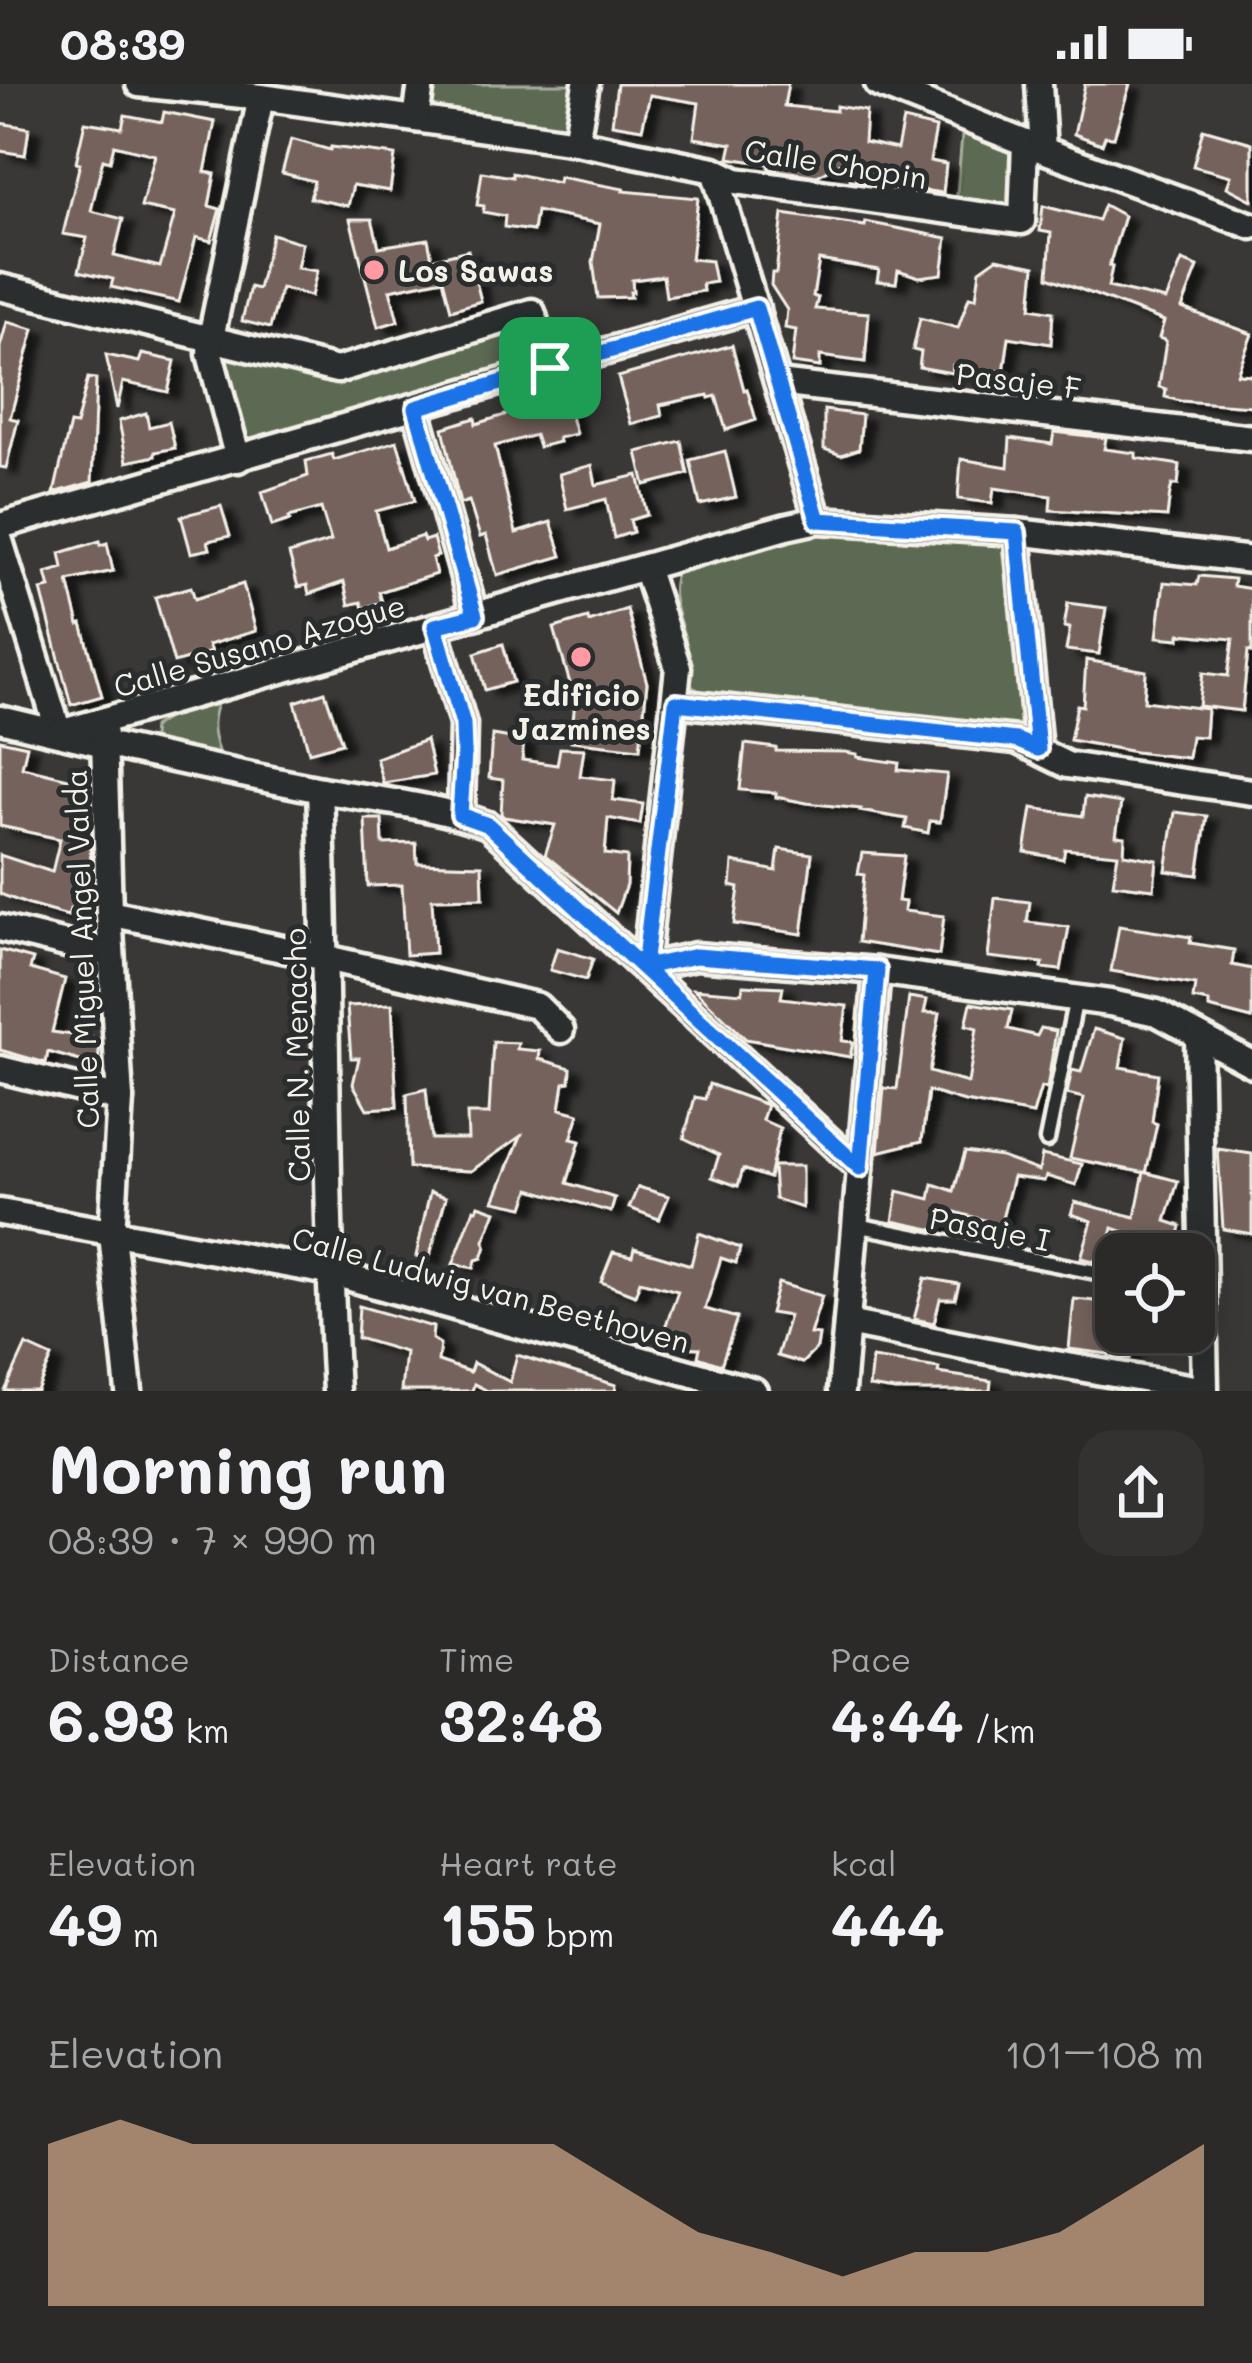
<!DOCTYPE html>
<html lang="en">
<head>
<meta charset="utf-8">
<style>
	body { margin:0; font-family:Mali,sans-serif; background:#333231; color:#f1f3f6; height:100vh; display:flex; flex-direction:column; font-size:45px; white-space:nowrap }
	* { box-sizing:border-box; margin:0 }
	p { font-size:39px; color:#a6a7a8 }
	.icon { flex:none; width:66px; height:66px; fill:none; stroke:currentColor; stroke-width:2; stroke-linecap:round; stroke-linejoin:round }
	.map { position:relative; height:1307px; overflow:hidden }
	.side { display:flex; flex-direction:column; background:#2b2a29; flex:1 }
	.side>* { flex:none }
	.buttons { position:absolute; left:1095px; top:1149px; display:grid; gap:24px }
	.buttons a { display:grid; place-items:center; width:120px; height:120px; border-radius:24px; background:#2b2a29; box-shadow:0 6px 30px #0003,0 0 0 3px #474646; font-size:60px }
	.pin { position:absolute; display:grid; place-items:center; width:102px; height:102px; color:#fff; margin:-51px; border-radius:24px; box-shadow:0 6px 18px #0006 }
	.round { display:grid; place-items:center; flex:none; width:126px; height:126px; border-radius:36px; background:#333231 }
	.headline { display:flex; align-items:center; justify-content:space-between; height:204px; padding:0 48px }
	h1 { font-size:66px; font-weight:700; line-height:90px }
	.figures { display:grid; grid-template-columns:repeat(3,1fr); gap:18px; height:204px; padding:12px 48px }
	.figures div { display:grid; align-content:center }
	.figures b { font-size:60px; font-weight:700 }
	.figures small { font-size:33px; font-weight:400 }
	.figures p { font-size:33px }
	.chart { height:336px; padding:24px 48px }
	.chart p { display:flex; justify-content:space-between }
	.chart svg { width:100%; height:216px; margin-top:12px; fill:#d6ab8b; opacity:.7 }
	.status { display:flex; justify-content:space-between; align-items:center; height:84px; padding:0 60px; background:#2b2a29; direction:ltr }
	.status svg { height:33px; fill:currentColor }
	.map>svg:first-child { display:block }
	.green { fill:#5d6b53; stroke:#a8ae9e; stroke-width:3 }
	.building { fill:#74625c; stroke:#f4f1e8; stroke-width:3; fill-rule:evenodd; filter:url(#shadow) }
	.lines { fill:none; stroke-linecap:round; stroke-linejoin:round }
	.service-casing { stroke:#f4f1e8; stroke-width:21 }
	.minor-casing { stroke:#f4f1e8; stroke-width:33 }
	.service { stroke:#2a2d2e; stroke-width:12 }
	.minor { stroke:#2a2d2e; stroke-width:24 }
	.route-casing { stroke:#fff; stroke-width:24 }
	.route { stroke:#1a73e8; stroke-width:15 }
	.poi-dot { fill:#ff9aa2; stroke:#2a2d2e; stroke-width:4.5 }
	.labels { text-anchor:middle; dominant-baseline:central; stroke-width:10; stroke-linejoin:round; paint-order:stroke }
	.street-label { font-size:30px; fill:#f4f1e8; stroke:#2a2d2e }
	.poi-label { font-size:30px; font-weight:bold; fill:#f4f1e8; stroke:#2a2d2e; text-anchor:start }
</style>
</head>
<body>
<div class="status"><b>08:39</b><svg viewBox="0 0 49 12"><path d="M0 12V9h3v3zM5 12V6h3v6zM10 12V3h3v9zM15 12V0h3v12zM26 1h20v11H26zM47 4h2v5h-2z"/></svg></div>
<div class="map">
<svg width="1252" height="1307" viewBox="0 0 1252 1307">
	<defs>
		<filter id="shadow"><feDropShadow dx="11" dy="6" stdDeviation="3" flood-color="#0009"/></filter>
	</defs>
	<rect width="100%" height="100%" fill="#393837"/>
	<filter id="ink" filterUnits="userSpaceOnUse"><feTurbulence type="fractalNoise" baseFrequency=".00833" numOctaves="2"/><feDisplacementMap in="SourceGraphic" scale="24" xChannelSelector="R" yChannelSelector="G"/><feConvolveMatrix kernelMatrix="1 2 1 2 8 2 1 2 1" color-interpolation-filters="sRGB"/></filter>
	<g filter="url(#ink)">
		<g class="green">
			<path d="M428 0H575L568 41 565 46 432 31 425 17Z"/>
			<path d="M963 40 1011 64 1014 120 1010 126 956 119Z"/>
			<path d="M514 242C530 245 531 253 534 267L525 281 250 358 244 352 223 280 230 269 342 294Z"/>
			<path d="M842 442 1003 456 1008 461 1024 641 1021 646 706 611 691 602C690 589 690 575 687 562 681 537 666 510 678 485L788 452Z"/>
			<path d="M218 618C209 639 213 655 221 675L156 661 152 653 153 643 174 630Z"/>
		</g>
		<g class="building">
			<path d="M617 0H788L784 22 836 27V22L866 27 864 58 897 65 903 36 936 44 930 77 946 80 943 109 850 96 854 72 817 92 769 85V80L729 74 732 60 694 54 699 19 650 11 642 45 612 40Z"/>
			<path d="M1085 0H1130L1114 53 1105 52 1102 60 1074 50Z"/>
			<path d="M164 28 215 38 205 88 215 90 209 122 220 125 211 157 196 153 179 218 111 203 113 195 79 187 87 154 63 150 80 79 76 78 85 38 122 44 125 31 162 38ZM114 61 155 71 141 123 175 130 160 183 114 172 123 135 91 127 103 75 110 77Z"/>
			<path d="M0 39 29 44 25 71 0 67Z"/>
			<path d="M1203 45 1252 59V116L1227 103 1231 92 1193 82Z"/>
			<path d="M291 55 330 66 331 63 395 71 390 107 353 101 348 122 310 114 314 97 282 89Z"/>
			<path d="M482 88 512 93V89L558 99 559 93 624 105 623 107 698 114 691 175 711 177 715 198 702 200 703 207 666 213 663 192 632 196 633 208H630L631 213 598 214 593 178 600 140 536 127 533 147 504 143 505 132 483 128 484 122 477 121Z"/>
			<path d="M1104 121 1124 132 1109 182 1112 183 1108 203 1166 216 1182 177 1198 183 1182 224 1252 250 1237 290 1252 291V322L1180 317 1165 313 1166 305 1159 303 1166 257 1159 254 1164 237 1048 193 1051 149 1040 147 1043 122 1098 136Z"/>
			<path d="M783 130 865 142 866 138 947 154 942 190 919 193 898 186 896 199 877 197 879 186 819 176 813 212 818 214 815 225 869 229 865 278 820 272V283L792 279 796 246 785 244 787 226 771 201 772 189H776Z"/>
			<path d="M350 135H372L379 163 428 155 432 175 468 166 481 217 451 226 443 195 390 206 398 237 378 243Z"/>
			<path d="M272 150 302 159 297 184 317 187 311 212 281 204 270 244 242 237 250 203 258 205Z"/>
			<path d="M997 174 1035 182 1031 224 1053 228 1051 260 1009 253 1004 288 990 286 989 290 953 281 952 289 919 283 921 268 913 266 920 234 958 244 969 213 976 214 980 186Z"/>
			<path d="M7 238 34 245 10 334 18 336 6 384 0 383V263Z"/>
			<path d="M732 261 744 306 747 305 756 336 726 346 716 312 709 314 708 311 660 321 662 332 631 340 618 293Z"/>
			<path d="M142 270 175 277 168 308 123 298 117 325 106 271 139 278Z"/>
			<path d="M88 294 96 295 92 398 54 409 70 340 76 341Z"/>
			<path d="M565 312 576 350 558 354 559 358 539 363 535 351 495 362 516 449 551 438 562 472 497 491 486 451 480 453 469 417 460 420 443 344 475 334 476 340Z"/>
			<path d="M824 326 862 331 859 365 841 371 824 365Z"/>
			<path d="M146 329 149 343 169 338 175 364 155 368V372L127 378 119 337Z"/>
			<path d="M1054 348 1106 354 1104 365 1136 369V374L1180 381 1178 401H1172L1170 408 1167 433 1050 426 1051 412 994 404 992 419 958 415 961 375 1008 383 1010 354 1052 360Z"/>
			<path d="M397 357 415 417 376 427 386 464 422 452 424 457 433 454 438 472 432 474 436 490 379 508 382 518 363 524 361 518 349 521 344 498 309 510 307 501 298 503 289 470 331 457 321 424 289 433 290 436 272 442 262 408 308 392 306 377 332 370 334 376Z"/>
			<path d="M681 357 688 390 645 401 637 368Z"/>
			<path d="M725 367 736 413 700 421 690 376Z"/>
			<path d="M592 381 596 401 638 391 647 431 630 436 633 448 614 454 606 415 567 425 559 390Z"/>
			<path d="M221 422 230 452 208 457 210 465 191 469 181 432Z"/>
			<path d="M100 457 101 461 107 459 113 487 68 497 79 541 82 540 102 612 71 621 41 506 50 504 46 489 63 484 60 469Z"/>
			<path d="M1199 492 1234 495 1233 502 1252 505V568L1248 567 1242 627 1199 622 1203 589 1228 592 1233 555 1180 550V555L1157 553 1164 498 1197 501Z"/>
			<path d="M243 500 256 547 208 561 211 568 174 579 155 513 191 503 195 515Z"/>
			<path d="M1068 519 1106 524 1099 570 1066 566 1070 544 1064 543Z"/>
			<path d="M627 525 647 599 640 665 571 657 575 617 554 544 588 534 589 538Z"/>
			<path d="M503 560 513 598 485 606 475 569Z"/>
			<path d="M1086 576 1146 587 1144 617 1207 625 1205 653 1191 652 1188 674 1135 668 1070 656 1077 621 1083 622Z"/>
			<path d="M325 608 342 659 309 668 295 618Z"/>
			<path d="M492 651 524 656 522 676 557 681 560 664 584 665 580 692 615 696 613 716 643 720 640 740 608 734 605 770 627 773 626 801 616 829 545 771 555 741 504 733 501 730 503 696 489 694Z"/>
			<path d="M0 656 27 662 22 683 89 699 80 754 90 756 92 809 87 830 70 825 68 832 29 821 0 810V771L52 788 60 755 0 742Z"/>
			<path d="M426 656 434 691 383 699 376 674Z"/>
			<path d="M745 660 776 664V667L845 668 857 670V673L899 679 898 686 947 690 940 738 930 737 928 749 905 744 907 735 860 727 861 725 807 719 776 713V709L740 706Z"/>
			<path d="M1085 713 1121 719 1116 752 1125 753 1124 770 1157 776 1154 805 1113 800 1118 770 1065 765 1063 775 1025 768 1032 724 1083 732Z"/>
			<path d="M1175 728 1207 732 1198 791 1166 787Z"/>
			<path d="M365 735H382L383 760 416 759 417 779 482 781 483 814 432 815 435 869 406 871 402 801 368 802Z"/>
			<path d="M779 765 812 770 802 850 734 840 739 804 731 802 733 778 776 787Z"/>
			<path d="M862 769 904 772 898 817 905 818 904 827 944 832 939 871 858 858 864 791 858 790Z"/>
			<path d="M995 814 1030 818 1027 838 1069 843 1061 886 1042 884 1043 879 988 873Z"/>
			<path d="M1119 842 1191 853 1190 859 1234 866 1232 881 1252 885V935L1209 924V918L1193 915 1195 901 1111 887Z"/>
			<path d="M557 864 593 875 586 896 550 886Z"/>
			<path d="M0 866 33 875 30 885 65 895 52 948 100 955 98 982 48 968 46 979 0 966Z"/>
			<path d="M743 901 783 903 781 914 847 922 842 957 853 958 850 973 746 955 694 905 742 909Z"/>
			<path d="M909 913 927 916 924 929H940L929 988 968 999 977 944 966 941 971 919 1012 926 1008 945 1037 952 1041 944 1056 947 1047 1005 1041 1003 1033 1030 965 1018 928 1007 922 1057 878 1068 884 1004 897 1005Z"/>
			<path d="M392 920 397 1023 367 1025 353 1000 359 974H351L347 922Z"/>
			<path d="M1094 945 1125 954 1120 983 1158 990 1152 1038 1157 1040 1146 1089 1070 1074 1084 1014 1067 1010 1072 986 1081 988Z"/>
			<path d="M493 958 518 959 517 965 540 967 539 975 571 984 570 998 564 999 560 1025 579 1030 571 1055 580 1057 567 1099 615 1114 611 1128 530 1105 524 1123 494 1117 521 1052 471 1087 409 1084 407 1010 426 1005 431 1055H468L467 1030H489Z"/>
			<path d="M709 1000 767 1021 762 1036 780 1044 769 1094 743 1085 738 1102 712 1093 719 1071 684 1054 695 1013 705 1015Z"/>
			<path d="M1218 1065 1252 1070V1150L1223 1145Z"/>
			<path d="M965 1068 1001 1073 1039 1087 1042 1071 1082 1080 1076 1101 1046 1092 1044 1097 1013 1093 999 1146 982 1141 984 1136 945 1125 940 1147 893 1137 898 1107 930 1115 933 1100 954 1107Z"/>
			<path d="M773 1082H802V1124L775 1115Z"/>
			<path d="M1144 1088 1178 1097 1166 1137 1181 1142 1177 1160 1161 1161 1113 1144 1104 1179 1081 1174 1092 1137 1071 1130 1075 1118 1135 1133Z"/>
			<path d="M638 1103 669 1112 659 1135 629 1124Z"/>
			<path d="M430 1108 446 1113 429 1175 416 1172Z"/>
			<path d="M479 1121 496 1127 484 1157 486 1162 482 1174 476 1176 474 1184 453 1180 474 1125 477 1126Z"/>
			<path d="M699 1149 740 1164 736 1179 721 1174 705 1225 737 1234 721 1281 698 1273 700 1264 674 1263 670 1254 662 1252 678 1207 640 1197 635 1211 601 1198 613 1168 632 1172 634 1164 691 1181Z"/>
			<path d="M925 1194 959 1200 955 1215H940L934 1239 914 1235Z"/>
			<path d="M778 1199 822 1212 810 1250 819 1251 817 1264 802 1279 777 1272 789 1232 770 1229Z"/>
			<path d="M1074 1215 1105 1218 1116 1216V1248H1128L1130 1274H1120L1109 1273V1270L1069 1265Z"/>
			<path d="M359 1222 433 1243 432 1255 440 1260 438 1277 470 1288 473 1279 510 1298 517 1271 616 1301 615 1307H488L474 1300 472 1307H401L405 1268 357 1254Z"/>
			<path d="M26 1261 52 1273 37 1307H5Z"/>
			<path d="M872 1274 939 1284 938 1289 991 1297 990 1307H895L869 1303Z"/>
		</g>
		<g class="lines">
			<g class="service-casing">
				<g id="service">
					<path d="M1047 1056 1076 914"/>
					<path d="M856 1141 1116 1192"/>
				</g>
			</g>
			<g class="minor-casing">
				<g id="minor">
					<path d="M139 0 261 13 576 58 714 86 736 97 1022 137 1025 59"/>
					<path d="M878 0 1043 66 1252 142"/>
					<path d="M1039 0 1043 66"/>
					<path d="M416 35 421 0"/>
					<path d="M576 58 586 0"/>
					<path d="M714 86 818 436"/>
					<path d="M0 203 337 286 532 228 550 284"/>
					<path d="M778 299 1252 354"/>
					<path d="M416 324 475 532"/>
					<path d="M238 375 210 270 211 254 261 13"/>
					<path d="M0 442 756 224"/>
					<path d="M1017 448 1038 665"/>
					<path d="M0 457 59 649"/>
					<path d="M645 483 678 584 645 883"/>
					<path d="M435 542 463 640 461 731"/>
					<path d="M676 619 1016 656 1067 681 1252 708"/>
					<path d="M0 635C105 661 210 684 316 705 374 716 434 721 488 741L860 1085"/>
					<path d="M59 649 786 443 818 436 1017 448 1252 476"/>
					<path d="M104 651 109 829 120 1015 112 1150 129 1307"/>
					<path d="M320 706C328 906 324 1107 336 1307"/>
					<path d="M109 829 326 874 537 922 561 946"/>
					<path d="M0 844 111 871"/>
					<path d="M645 883 696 872 877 887 1110 919 1157 929 1252 980"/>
					<path d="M0 985 120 1015"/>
					<path d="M0 1128 329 1188 754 1307"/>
					<path d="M847 1239 1039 1277 1205 1306 1198 952"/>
					<path d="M841 1307 877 887"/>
				</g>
			</g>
			<use href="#service" class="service"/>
			<use href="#minor" class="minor"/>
		</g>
	</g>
	<g class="lines" filter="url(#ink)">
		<g class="route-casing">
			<path id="route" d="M550 284 416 324 475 532 435 542 463 640 464 669 460 731 488 741 860 1084 877 886 696 872 644 883 676 619 1016 656 1038 665 1017 448 818 436 756 224 550 284"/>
		</g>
		<use href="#route" class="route"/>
	</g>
	<g class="poi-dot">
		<circle cx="374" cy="186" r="12"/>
		<circle cx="581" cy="573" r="12"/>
	</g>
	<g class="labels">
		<g class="street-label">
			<text transform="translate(836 79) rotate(9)">Calle Chopin</text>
			<text transform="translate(1019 296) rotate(7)">Pasaje F</text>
			<text transform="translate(259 561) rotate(-16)">Calle Susano Azogue</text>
			<text transform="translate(81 865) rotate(-92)">Calle Miguel Angel Valda</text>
			<text transform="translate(296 971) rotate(-91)">Calle N. Menacho</text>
			<text transform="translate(990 1144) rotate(11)">Pasaje I</text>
			<text transform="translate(491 1205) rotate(15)">Calle Ludwig van Beethoven</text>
		</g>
		<g class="poi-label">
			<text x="398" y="186">Los Sawas</text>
			<text x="581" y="610" text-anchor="middle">Edificio<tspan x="581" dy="34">Jazmines</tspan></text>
		</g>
	</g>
</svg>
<div class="buttons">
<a><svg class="icon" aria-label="locate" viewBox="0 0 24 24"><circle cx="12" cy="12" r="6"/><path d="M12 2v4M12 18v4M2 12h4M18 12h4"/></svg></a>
</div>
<div class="pin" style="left:550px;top:284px;background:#1e9e55"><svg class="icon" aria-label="arrive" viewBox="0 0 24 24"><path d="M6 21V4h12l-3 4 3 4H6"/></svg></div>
</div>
<section class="side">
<div class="headline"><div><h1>Morning run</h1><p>08:39 · 7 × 990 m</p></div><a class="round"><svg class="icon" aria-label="share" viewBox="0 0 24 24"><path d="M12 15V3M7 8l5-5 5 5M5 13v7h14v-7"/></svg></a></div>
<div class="figures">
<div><p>Distance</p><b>6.93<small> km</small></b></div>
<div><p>Time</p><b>32:48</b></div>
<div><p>Pace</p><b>4:44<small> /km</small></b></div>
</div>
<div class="figures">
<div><p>Elevation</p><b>49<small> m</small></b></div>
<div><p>Heart rate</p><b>155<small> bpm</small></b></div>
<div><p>kcal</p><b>444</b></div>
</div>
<div class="chart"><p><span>Elevation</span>101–108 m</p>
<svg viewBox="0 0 160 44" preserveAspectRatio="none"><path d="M0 44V11L10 6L20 11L30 11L40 11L50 11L60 11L70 11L80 20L90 29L100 33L110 38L120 33L130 33L140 29L150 20L160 11V44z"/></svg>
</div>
</section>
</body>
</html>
